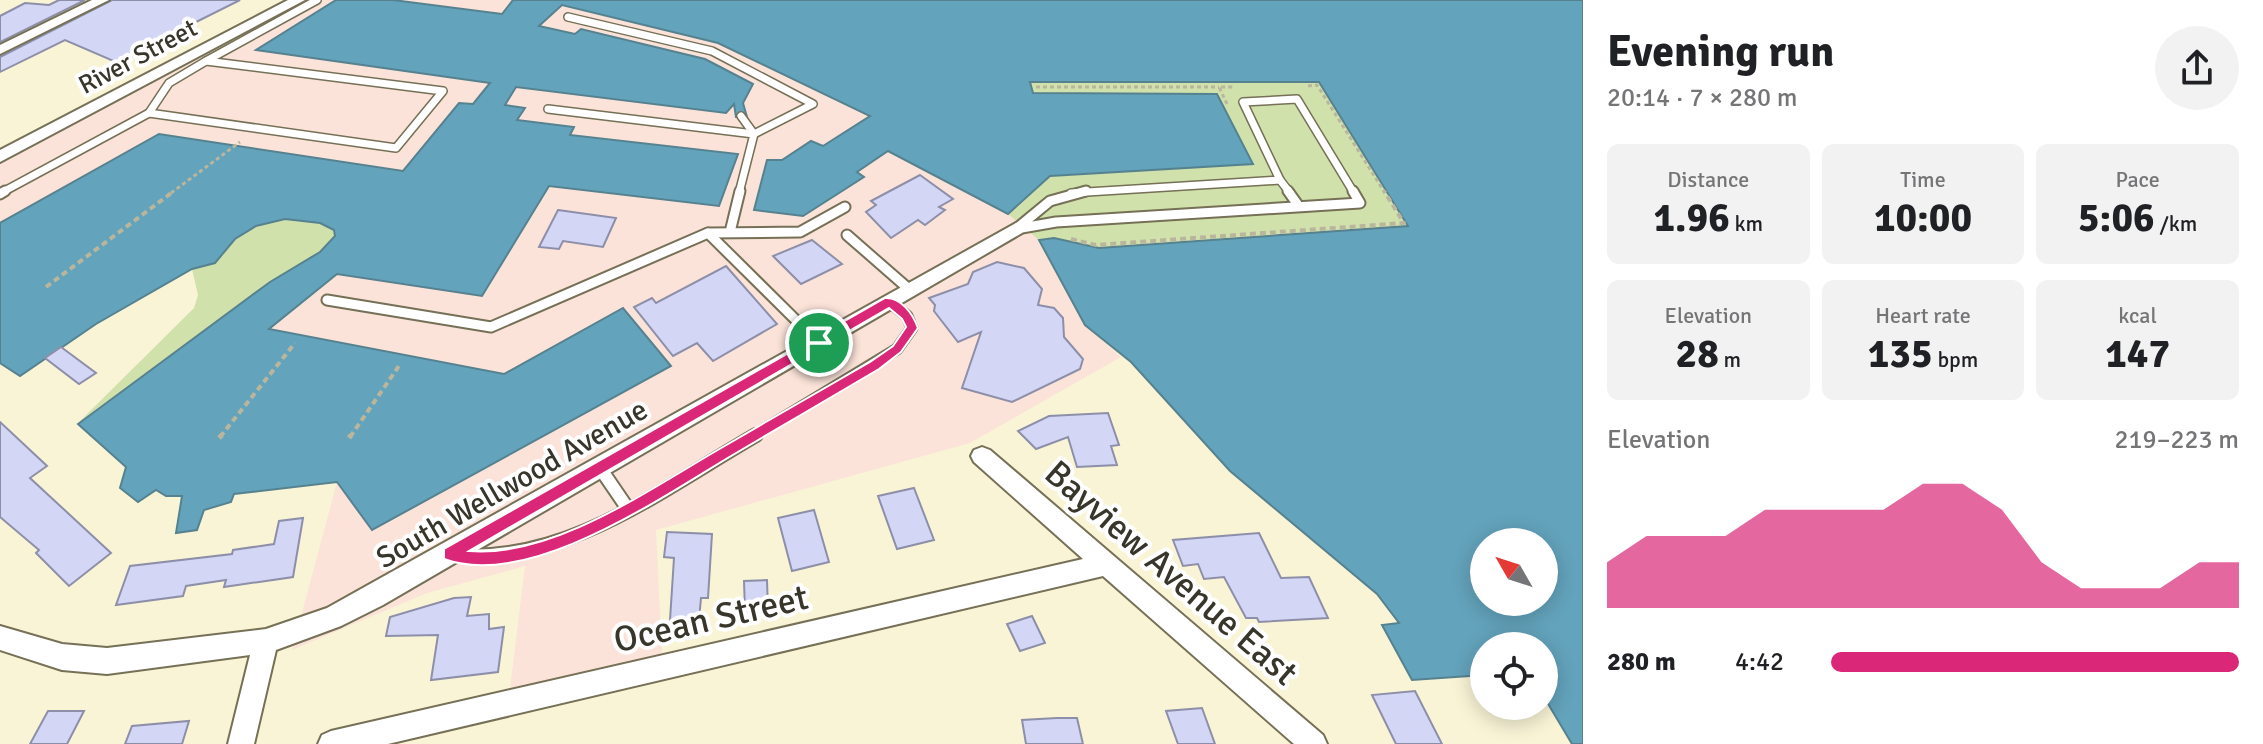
<!DOCTYPE html>
<html lang="en">
<head>
<meta charset="utf-8">
<style>
	body { margin:0; font-family:Signika,sans-serif; background:#f2f2f2; color:#202124; height:100vh; display:flex; flex-direction:column; font-size:30px; white-space:nowrap }
	* { box-sizing:border-box; margin:0 }
	p { font-size:26px; color:#757577 }
	.icon { flex:none; width:44px; height:44px; fill:none; stroke:currentColor; stroke-width:2; stroke-linecap:round; stroke-linejoin:round }
	.map { position:relative; flex:1; overflow:hidden }
	.panel { display:flex; flex-direction:column; background:#fff; width:680px }
	.panel>* { flex:none }
	.needle { width:52px; rotate:309deg }
	.tools { position:absolute; left:1470px; top:528px; display:grid; gap:16px }
	.tools a { display:grid; place-items:center; width:88px; height:88px; border-radius:50%; background:#fff; box-shadow:0 4px 20px #0003; font-size:40px }
	.pin { position:absolute; display:grid; place-items:center; width:68px; height:68px; color:#fff; margin:-34px; border:4px solid #fff; border-radius:50%; box-shadow:0 2px 8px #0007 }
	.round { display:grid; place-items:center; flex:none; width:84px; height:84px; border-radius:42px; background:#f2f2f2 }
	.overview { display:flex; align-items:center; justify-content:space-between; height:136px; padding:0 24px }
	h1 { font-size:44px; font-weight:700; line-height:60px }
	.metrics { display:grid; grid-template-columns:repeat(3,1fr); gap:12px; height:136px; padding:8px 24px }
	.metrics div { display:grid; align-content:center; border-radius:12px; background:#f2f2f2; text-align:center }
	.metrics b { font-size:40px; font-weight:700 }
	.metrics small { font-size:22px; font-weight:400 }
	.metrics p { font-size:22px }
	.chart { height:224px; padding:16px 24px }
	.chart p { display:flex; justify-content:space-between }
	.chart svg { width:100%; height:144px; margin-top:8px; fill:#db2777; opacity:.7 }
	ul { padding:0 24px; list-style:none; font-size:26px }
	li { display:grid; grid-template-columns:128px 96px 1fr; align-items:center; height:60px }
	li i { height:20px; border-radius:10px; background:#db2777 }
	main { display:flex; flex:1; min-height:0 }
	.map>svg:first-child { display:block }
	.commercial { fill:#fbe3d9 }
	.green { fill:#d0e1ac }
	.water { fill:#63a3bb; stroke:#568290; stroke-width:2; fill-rule:evenodd }
	.building { fill:#d4d6f6; stroke:#8d8fa9; stroke-width:2 }
	.lines { fill:none; stroke-linecap:round; stroke-linejoin:round }
	.service-far2-casing { stroke:#757056; stroke-width:10 }
	.service-far1-casing { stroke:#757056; stroke-width:13 }
	.service-casing { stroke:#757056; stroke-width:16 }
	.minor-casing { stroke:#757056; stroke-width:4 }
	.path-far2 { stroke:#bab69e; stroke-width:3; stroke-dasharray:4 3; stroke-linecap:butt }
	.path-far1 { stroke:#bab69e; stroke-width:4; stroke-dasharray:6 4; stroke-linecap:butt }
	.path { stroke:#bab69e; stroke-width:5; stroke-dasharray:7 5; stroke-linecap:butt }
	.service-far2 { stroke:#fff; stroke-width:7 }
	.service-far1 { stroke:#fff; stroke-width:9 }
	.service { stroke:#fff; stroke-width:12 }
	.minor { fill:#fff; fill-rule:evenodd }
	.route { fill:#db2777; stroke:#fff; stroke-width:2; fill-rule:evenodd }
	.labels { text-anchor:middle; dominant-baseline:central; stroke-width:8; stroke-linejoin:round; paint-order:stroke }
	.far-street-label { font-size:26px; fill:#38362b; stroke:#fff }
	.street-label { font-size:30px; fill:#38362b; stroke:#fff }
	.near-street-label { font-size:36px; fill:#38362b; stroke:#fff }
</style>
</head>
<body>
<main>
<div class="map">
<svg width="1583" height="744" viewBox="0 0 1583 744">
	<rect width="100%" height="100%" fill="#f9f4d6"/>
	<g class="commercial">
		<path d="M302 0H336L257 50 491 83 473 104H458L403 171 159 134 0 223V159Z"/>
		<path d="M393 0H513L502 14Z"/>
		<path d="M562 5 718 43 871 117 822 147 811 141 782 160H767L755 210 803 216 863 177 856 172 888 151 1008 214 1040 240 1085 325 1121 357 970 443 656 530 663 674 507 713 525 566 427 593 292 650 337 482 372 530 671 366 622 308 504 374 268 329 337 274 482 296 549 186 719 206 737 154 569 135 574 128 517 120 524 109 504 105 516 87 726 113 730 104H734L747 116 705 59 581 29 575 34 539 25Z"/>
	</g>
	<g class="green">
		<path d="M1030 82H1319L1409 226 1099 248 1054 238 1039 240 1008 214 1050 176 1253 163 1217 94 1033 93Z"/>
		<path d="M285 219 320 223 334 230 335 236 320 252 270 282 78 423 194 308 198 295 192 269C225 260 214 255 237 238 252 227 267 223 285 219Z"/>
	</g>
	<path class="water" d="M336 0H393L502 14 513 0H1583V744H1572L1544 697V646H1484V675L1412 680 1382 625 1399 623 1377 594 1230 471 1131 362 1085 325 1039 240 1054 238 1099 248 1408 226 1319 82H1030L1033 93 1217 94 1253 164 1050 176 1008 214 888 151 857 172 864 177 803 216 754 210 767 160H782L811 141 823 146 870 116 718 43 562 5 539 26 575 34 581 29 705 59 753 84 743 103 747 117H736L734 104 726 113 516 87 505 105 525 108 517 120 574 127 570 135 738 154 719 206 549 186 482 296 337 274 269 329 504 374 623 308 671 366 372 530 337 482 234 494 231 502 204 510 197 530 176 533 182 496H166L156 490 138 502 120 488 126 467 78 424 270 282 320 252 335 236 334 230 320 223 285 219 256 226 235 239 215 263 192 269 96 324 20 376 0 363V223L159 134 403 171 459 103 473 104 490 83 256 50ZM1484 542H1544V602H1484Z"/>
	<g class="building">
		<path d="M59 0H85L0 42V16L25 3 49 5Z"/>
		<path d="M112 0H240L166 37 170 40 118 63 65 40 0 72V57Z"/>
		<path d="M920 175 953 199 939 207 945 210 925 225 918 220 891 238 866 212 876 205 871 201Z"/>
		<path d="M558 210 616 218 603 247 563 241 559 249 539 247Z"/>
		<path d="M812 240 842 264 801 284 773 256Z"/>
		<path d="M997 262 1024 268 1042 289 1038 305 1054 308 1063 318 1064 337 1083 359 1080 369 1012 402 962 388 981 332 958 342 934 311 935 305 929 298 968 284 973 272Z"/>
		<path d="M726 266 777 324 713 361 697 343 673 356 634 307 652 298 656 303Z"/>
		<path d="M61 347 96 373 79 384 45 358Z"/>
		<path d="M1108 413 1119 445 1111 446 1117 465 1077 467 1068 437 1036 449 1018 431 1049 416Z"/>
		<path d="M0 422 47 466 30 478 111 553 69 586 36 553 39 550 0 517Z"/>
		<path d="M914 488 934 540 897 549 878 496Z"/>
		<path d="M814 510 829 562 792 571 778 518Z"/>
		<path d="M303 518 293 577 224 587 226 580 186 586 183 596 116 605 130 566 232 554 233 550 274 544 279 521Z"/>
		<path d="M667 532 712 534 708 598H701L699 620H670L674 558 664 557Z"/>
		<path d="M1259 533 1281 578 1309 577 1328 618 1259 622 1257 618H1246L1224 577 1204 579 1198 564 1183 566 1173 540Z"/>
		<path d="M767 580 768 610 745 611 744 581Z"/>
		<path d="M471 597 467 616 489 614V629L504 627 498 672 431 680 438 635 386 636 390 617 454 598Z"/>
		<path d="M1032 616 1045 643 1020 651 1007 624Z"/>
		<path d="M1415 691 1442 744H1396L1372 695Z"/>
		<path d="M1202 708 1215 744H1178L1166 711Z"/>
		<path d="M48 711H84L67 744H30Z"/>
		<path d="M1057 718H1077L1083 744H1026L1022 720Z"/>
		<path d="M189 721 182 744H125L132 726Z"/>
	</g>
	<g class="lines">
		<g class="service-far2-casing">
			<g id="service-far2">
				<path d="M568 17 712 51 813 104 754 134 741 116"/>
				<path d="M206 61 317 0"/>
				<path d="M206 61 443 91 396 148 149 113 169 83Z"/>
				<path d="M548 109 754 134 739 193"/>
				<path d="M1280 180 1290 193"/>
				<path d="M1 193 149 113"/>
				<path d="M1071 193 1280 180 1243 102 1297 99 1354 193"/>
			</g>
		</g>
		<g class="service-far1-casing">
			<g id="service-far1">
				<path d="M1086 191 1050 201 1016 229 1056 222 1360 203 1353 191"/>
				<path d="M1288 191 1298 205"/>
				<path d="M0 194 5 191"/>
				<path d="M730 232 740 191"/>
				<path d="M708 233 819 343"/>
				<path d="M847 235 910 290"/>
				<path d="M327 300 491 327 708 233 800 232 845 207"/>
				<path d="M752 437 897 349 912 328 907 316 890 302"/>
			</g>
		</g>
		<g class="service-casing">
			<g id="service">
				<path d="M600 468 628 509"/>
				<path d="M455 555C568 564 662 489 756 435"/>
			</g>
		</g>
		<g class="minor-casing">
			<g id="minor">
				<path d="M92 0H109L0 54V45Z"/>
				<path d="M288 0H305L0 162V150Z"/>
				<path d="M1016 223 1025 229 1022 233 383 605 341 626 276 650 254 744H228L250 655 107 674 62 670 0 650V626L62 644 107 648 266 629 327 608Z"/>
				<path d="M982 447 990 450 1323 735 1327 744H1294L1103 576 388 744H318L322 735 331 731 1083 559 974 462 971 456 974 450Z"/>
			</g>
		</g>
		<g class="path-far2">
			<path d="M1308 86 1317 85 1385 193"/>
			<path d="M1036 87H1219"/>
			<path d="M1227 104 1219 87H1235"/>
			<path d="M171 193 240 142"/>
		</g>
		<g class="path-far1">
			<path d="M1071 239 1096 245 1404 223 1384 191"/>
			<path d="M46 287 174 191"/>
			<path d="M220 437 295 343"/>
			<path d="M350 437 401 363"/>
		</g>
		<g class="path">
			<path d="M219 438 222 435"/>
			<path d="M349 438 351 435"/>
		</g>
		<use href="#service-far2" class="service-far2"/>
		<use href="#service-far1" class="service-far1"/>
		<use href="#service" class="service"/>
		<use href="#minor" class="minor"/>
	</g>
	<path class="route" d="M885 298C901 297 913 314 918 328L901 352 879 369C830 398 780 427 731 456 660 498 529 590 444 559V549ZM889 308 902 319 906 327 893 346 870 362C818 392 767 421 716 451 647 491 551 558 469 551Z"/>
	<g class="labels">
		<g class="far-street-label">
			<text transform="translate(138 57) rotate(-28)">River Street</text>
		</g>
		<g class="street-label">
			<text transform="translate(512 484) rotate(-30)">South Wellwood Avenue</text>
		</g>
		<g class="near-street-label">
			<text transform="translate(1171 573) rotate(41)">Bayview Avenue East</text>
			<text transform="translate(711 619) rotate(-13)">Ocean Street</text>
		</g>
	</g>
</svg>
<div class="tools">
<a><svg class="needle" viewBox="-14 -14 28 28"><path d="M0-13l5 13h-10z" fill="#e53935"/><path d="M0 13l5-13h-10z" fill="#757577"/></svg></a>
<a><svg class="icon" aria-label="locate" viewBox="0 0 24 24"><circle cx="12" cy="12" r="6"/><path d="M12 2v4M12 18v4M2 12h4M18 12h4"/></svg></a>
</div>
<div class="pin" style="left:819px;top:343px;background:#1e9e55"><svg class="icon" aria-label="arrive" viewBox="0 0 24 24"><path d="M6 21V4h12l-3 4 3 4H6"/></svg></div>
</div>
<section class="panel">
<div class="overview"><div><h1>Evening run</h1><p>20:14 · 7 × 280 m</p></div><a class="round"><svg class="icon" aria-label="share" viewBox="0 0 24 24"><path d="M12 15V3M7 8l5-5 5 5M5 13v7h14v-7"/></svg></a></div>
<div class="metrics">
<div><p>Distance</p><b>1.96<small> km</small></b></div>
<div><p>Time</p><b>10:00</b></div>
<div><p>Pace</p><b>5:06<small> /km</small></b></div>
</div>
<div class="metrics">
<div><p>Elevation</p><b>28<small> m</small></b></div>
<div><p>Heart rate</p><b>135<small> bpm</small></b></div>
<div><p>kcal</p><b>147</b></div>
</div>
<div class="chart"><p><span>Elevation</span>219–223 m</p>
<svg viewBox="0 0 160 44" preserveAspectRatio="none"><path d="M0 44V30L10 22L20 22L30 22L40 14L50 14L60 14L70 14L80 6L90 6L100 14L110 30L120 38L130 38L140 38L150 30L160 30V44z"/></svg>
</div>
<ul>
<li><b>280 m</b>4:42<i style="width:100%"></i></li>
</ul>
</section>
</main>
</body>
</html>
